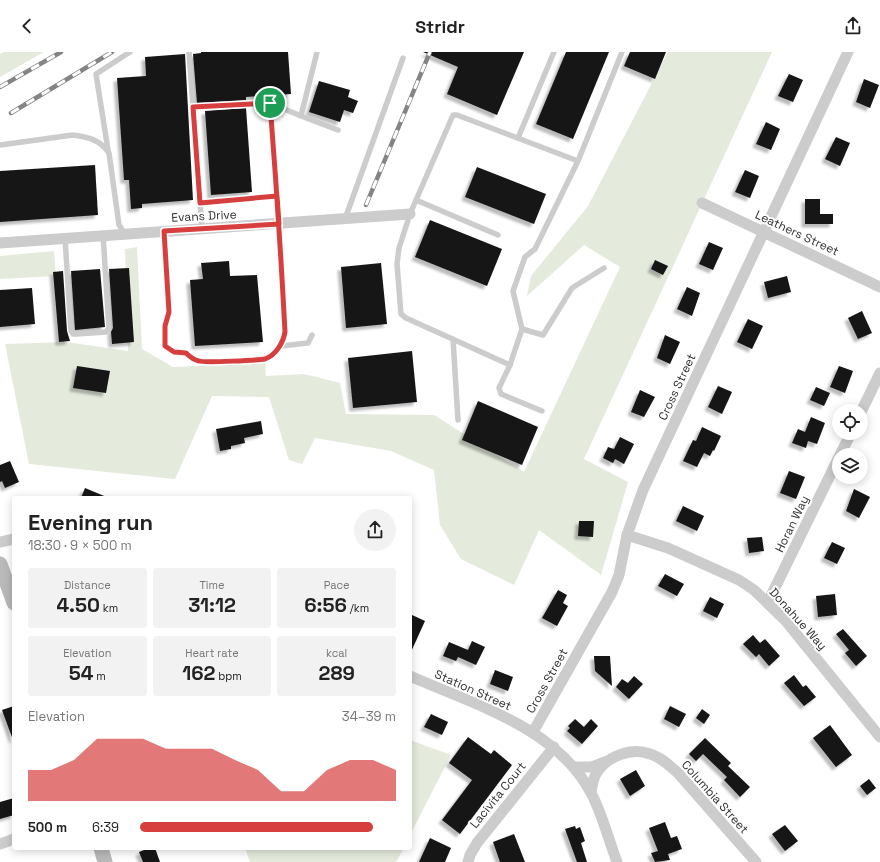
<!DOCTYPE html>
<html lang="en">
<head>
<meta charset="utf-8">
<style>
	body { margin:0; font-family:"Space Grotesk",sans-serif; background:#f2f2f2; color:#222; height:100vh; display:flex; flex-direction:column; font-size:15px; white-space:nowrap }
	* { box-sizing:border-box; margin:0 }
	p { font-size:13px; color:#767676 }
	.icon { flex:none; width:22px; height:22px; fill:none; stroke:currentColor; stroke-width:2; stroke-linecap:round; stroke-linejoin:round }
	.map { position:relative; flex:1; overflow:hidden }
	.details { position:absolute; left:12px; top:444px; width:400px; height:354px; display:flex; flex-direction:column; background:#fff; border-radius:4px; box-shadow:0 2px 10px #0003 }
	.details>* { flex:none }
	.fabs { position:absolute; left:832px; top:352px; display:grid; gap:8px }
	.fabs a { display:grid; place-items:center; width:36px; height:36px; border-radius:50%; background:#fff; box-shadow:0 2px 10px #0003; font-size:20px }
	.pin { position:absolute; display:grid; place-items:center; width:34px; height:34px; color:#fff; margin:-17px; border:2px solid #fff; border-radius:50%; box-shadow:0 1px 4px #0007 }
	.round { display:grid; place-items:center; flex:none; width:42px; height:42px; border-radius:21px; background:#f2f2f2 }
	.head { display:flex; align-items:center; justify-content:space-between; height:68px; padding:0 16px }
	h1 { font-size:22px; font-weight:800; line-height:30px }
	.metrics { display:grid; grid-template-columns:repeat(3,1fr); gap:6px; height:68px; padding:4px 16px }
	.metrics div { display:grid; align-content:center; border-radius:4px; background:#f2f2f2; text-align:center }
	.metrics b { font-size:20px; font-weight:800 }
	.metrics small { font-size:11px; font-weight:400 }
	.metrics p { font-size:11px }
	.chart { height:112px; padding:8px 16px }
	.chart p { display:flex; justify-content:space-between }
	.chart svg { width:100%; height:72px; margin-top:4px; fill:#d73f3f; opacity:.7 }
	ul { padding:0 16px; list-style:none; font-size:13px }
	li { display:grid; grid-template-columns:64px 48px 1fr; align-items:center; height:30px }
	li i { height:10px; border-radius:5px; background:#d73f3f }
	header { display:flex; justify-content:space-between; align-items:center; height:52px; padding:0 16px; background:#fff; font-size:18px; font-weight:800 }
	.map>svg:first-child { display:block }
	.green { fill:#e4ebdd }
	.building { fill:#161616; filter:url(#shadow) }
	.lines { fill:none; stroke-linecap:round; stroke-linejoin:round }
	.service { stroke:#ccc; stroke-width:5.5 }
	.minor { stroke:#ccc; stroke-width:11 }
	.secondary { stroke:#b9b9b9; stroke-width:15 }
	.rail-casing { stroke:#848484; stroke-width:4.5 }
	.rail { stroke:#fff; stroke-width:3; stroke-dasharray:9; stroke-linecap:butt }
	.route-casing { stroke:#fff; stroke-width:8 }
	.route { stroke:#d73f3f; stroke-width:5 }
	.labels { text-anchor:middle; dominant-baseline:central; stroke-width:4; stroke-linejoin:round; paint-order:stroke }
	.street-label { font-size:12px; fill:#2f2f2f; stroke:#fff }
</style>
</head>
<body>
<header><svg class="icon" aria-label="back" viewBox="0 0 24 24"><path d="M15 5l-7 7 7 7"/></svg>Stridr<svg class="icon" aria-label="share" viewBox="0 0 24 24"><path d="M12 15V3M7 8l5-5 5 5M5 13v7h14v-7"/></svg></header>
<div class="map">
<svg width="880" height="810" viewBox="0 0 880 810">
	<defs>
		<filter id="shadow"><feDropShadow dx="-3.5" dy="3.5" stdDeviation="1" flood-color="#0004"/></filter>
	</defs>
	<rect width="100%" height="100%" fill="#fff"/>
	<g class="green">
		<path d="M4 0H44L0 25V2Z"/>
		<path d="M668 0H772L584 407 628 430 601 523 539 478 514 533 461 507 440 473 434 418 391 399 315 386 302 412 289 408 269 345 212 344 175 427 29 412 5 292 66 290 128 299 125 197 137 195 142 297 173 315 265 311 266 324 304 322 340 331 346 362 434 363 524 420 620 215 584 193 527 244 531 224 588 154Z"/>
		<path d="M54 199 56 224 0 227V204Z"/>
		<path d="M410 688 451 703 410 783Z"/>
		<path d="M245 796H404L396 810H250Z"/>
	</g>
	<g class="building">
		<path d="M201 0H288L291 42 246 45V48L197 51 193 2 201 1Z"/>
		<path d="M423 0H524L497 63 447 42 458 15Z"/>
		<path d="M566 0H609L573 87 536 72Z"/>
		<path d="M630 0H666L655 27 624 14Z"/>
		<path d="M185 2 193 148 142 152V156L131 157 129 128H124L117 26 146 24 145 5Z"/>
		<path d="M789 22 803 28 793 50 778 44Z"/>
		<path d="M864 27 879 33 870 56 856 50Z"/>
		<path d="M319 29 350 38 348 45 358 49 353 61 344 58 340 70 309 60Z"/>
		<path d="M246 56 252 140 211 143 205 59Z"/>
		<path d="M766 70 780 77 771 98 756 92Z"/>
		<path d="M836 85 850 91 840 114 825 107Z"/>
		<path d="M95 113 98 163 0 170V119Z"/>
		<path d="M477 115 546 142 534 172 465 145Z"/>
		<path d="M745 118 759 124 750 146 735 140Z"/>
		<path d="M805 147H820V162H833V172H805Z"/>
		<path d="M430 168 502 197 487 234 415 205Z"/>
		<path d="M709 190 723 196 713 218 699 212Z"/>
		<path d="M655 208 668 214 663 223 651 217Z"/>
		<path d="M229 209 230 224 257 223 263 290 195 294 190 228 203 227 201 211Z"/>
		<path d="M381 211 387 272 346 276 341 215Z"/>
		<path d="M129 216 134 290 112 292 111 280 113 276 109 217Z"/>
		<path d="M100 217 105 275 75 278 71 219Z"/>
		<path d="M63 219 67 279 70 289 59 290 53 220Z"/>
		<path d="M787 224 791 240 768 246 764 230Z"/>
		<path d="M687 235 700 241 692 264 677 257Z"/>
		<path d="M32 236 35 272 0 275V238Z"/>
		<path d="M862 259 872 281 858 287 848 266Z"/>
		<path d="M748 267 763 274 752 297 737 290Z"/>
		<path d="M665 283 680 290 670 312 657 306Z"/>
		<path d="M412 299 417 350 353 356 348 306Z"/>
		<path d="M77 314 110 319 106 341 73 336Z"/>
		<path d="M839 314 853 319 845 341 830 335Z"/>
		<path d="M718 334 732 340 722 362 708 355Z"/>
		<path d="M816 335 830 341 824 354 810 348Z"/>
		<path d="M640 338 655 345 644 365 631 360Z"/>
		<path d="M478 349 538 375 522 413 462 388Z"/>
		<path d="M811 365 825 371 817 392 808 389 806 396 792 391 798 377 805 380Z"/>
		<path d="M261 369 263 382 244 386 245 391 231 394V397L220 399 216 377Z"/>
		<path d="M702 375 721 384 714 399 713 398 710 404 704 401 697 415 683 409 693 388 696 389Z"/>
		<path d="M620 385 634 392 624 412 615 407 613 411 603 406 608 395 614 397Z"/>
		<path d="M10 409 19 430 5 436 2 429 0 430V413Z"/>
		<path d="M789 419 805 425 796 447 780 441Z"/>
		<path d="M85 436 109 446H81Z"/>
		<path d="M854 437 870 445 859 466 846 459Z"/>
		<path d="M683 454 704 464 697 479 676 469Z"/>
		<path d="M579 469H594L593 485 578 484Z"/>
		<path d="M762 485 764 499 749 501 747 486Z"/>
		<path d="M832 490 845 496 837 512 824 506Z"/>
		<path d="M665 522 684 532 677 544 658 534Z"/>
		<path d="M558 538 567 543 563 551 568 554 557 574 542 566Z"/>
		<path d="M835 542 837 563 818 565 816 544Z"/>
		<path d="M710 545 724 552 717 566 703 559Z"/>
		<path d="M410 562 425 569 410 602Z"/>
		<path d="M843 577 867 604 856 614 845 601 849 598 836 582Z"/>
		<path d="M753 583 760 591 765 587 780 604 769 614 759 602 756 605 743 592Z"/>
		<path d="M472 589 485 595 476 613 458 605 456 609 443 604 449 590 468 598Z"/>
		<path d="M594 604H610L612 634 595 619Z"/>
		<path d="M495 618 513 625 508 639 490 632Z"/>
		<path d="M794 623 803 635 806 633 816 645 804 654 784 631Z"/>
		<path d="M634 624 643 632 629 647 616 635 622 627 628 631Z"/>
		<path d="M14 654V688H13L2 658Z"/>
		<path d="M670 654 686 662 679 675 664 667Z"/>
		<path d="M702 657 710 663 704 672 696 666Z"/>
		<path d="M431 662 448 670 442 683 424 675Z"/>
		<path d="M575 667 584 675 591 667 598 674 582 692 567 679 570 676 568 674Z"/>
		<path d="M830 673 852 703 836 715 813 686Z"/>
		<path d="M468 685 491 702 494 698 512 713 460 782 442 768 472 728 449 711Z"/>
		<path d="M705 686 731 711 728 714 750 735 740 745 724 728 727 725 703 702 696 709 689 702Z"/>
		<path d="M636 718 645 734 630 744 620 727Z"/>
		<path d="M869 727 876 736 867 743 860 734Z"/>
		<path d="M14 746V763L0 767V750Z"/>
		<path d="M665 770 671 786 677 784 682 797 668 802 670 808 655 810 651 801 658 799 649 776Z"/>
		<path d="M785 773 798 789 785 799 772 782Z"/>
		<path d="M575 774 576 777 580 775 585 789 581 791 587 810H577L565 777Z"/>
		<path d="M514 782 525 810H500L493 790Z"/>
		<path d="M430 786 451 796 445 810H419Z"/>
		<path d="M149 796H155L160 810H143L139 800Z"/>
	</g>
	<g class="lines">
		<g class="service">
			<path d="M189 0 202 177"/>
			<path d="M193 55 270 51"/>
			<path d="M301 64 338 78"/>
			<path d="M518 86 554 0"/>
			<path d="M0 93 73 83C89 85 100 88 109 101L119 173 125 182"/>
			<path d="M108 98 96 22 130 0"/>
			<path d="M578 109 457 63H453L410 162 399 196 397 212 401 262 406 266 510 313 522 277 513 239 525 205 535 197 578 109 622 0"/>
			<path d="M416 148 498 183"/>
			<path d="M200 151 277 144"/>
			<path d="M345 167 403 6"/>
			<path d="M164 179 169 260 164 281 165 294 169 298 186 301 200 310 265 307 281 294 285 280 270 51 301 64 317 0"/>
			<path d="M65 186 71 279 73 282H76L106 280 109 276 103 183"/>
			<path d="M522 277 543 283 572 236 604 216"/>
			<path d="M453 287 458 368"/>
			<path d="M281 294 308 291 312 283"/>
			<path d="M510 313 499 336 501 342 542 359"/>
		</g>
		<g class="minor">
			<path d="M702 151 880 235"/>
			<path d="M0 191 410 162"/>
			<path d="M861 360 880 321"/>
			<path d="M840 403 851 381"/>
			<path d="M627 483 668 496 739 528 754 538 785 568 880 685"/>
			<path d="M0 490 14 487"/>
			<path d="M768 550 839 405"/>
			<path d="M410 624C473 652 555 675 590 739 601 758 609 789 617 810"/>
			<path d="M533 680 612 540 619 523 627 483 643 438 848 0"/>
			<path d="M575 715H592L605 710"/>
			<path d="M591 740C592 734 593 727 596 722 606 704 632 695 650 702 661 705 670 714 678 721L756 810"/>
			<path d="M0 792 14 787"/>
			<path d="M468 810 470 803 477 791 554 695"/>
		</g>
		<g class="secondary">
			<path d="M0 512 14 551"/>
			<path d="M101 796 105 810"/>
		</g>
		<g class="rail-casing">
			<g id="rail">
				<path d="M0 35 61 0"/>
				<path d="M11 61 112 0"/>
				<path d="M366 153 430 0"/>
			</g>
		</g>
		<use href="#rail" class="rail"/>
	</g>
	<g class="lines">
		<g class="route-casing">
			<path id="route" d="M270 51C276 127 281 204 285 280 283 291 276 303 265 307 259 308 205 311 199 309 194 308 190 305 186 301L174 300 165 294V274L169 260 164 179 279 172 277 144 200 151 193 55 270 51"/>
		</g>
		<use href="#route" class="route"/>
	</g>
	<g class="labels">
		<g class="street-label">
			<text transform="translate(204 164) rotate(-3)">Evans Drive</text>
			<text transform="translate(797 181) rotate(25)">Leathers Street</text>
			<text transform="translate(677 335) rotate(-65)">Cross Street</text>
			<text transform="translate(792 472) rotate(-64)">Horan Way</text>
			<text transform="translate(798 567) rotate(48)">Donahue Way</text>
			<text transform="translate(547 629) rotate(-61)">Cross Street</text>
			<text transform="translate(473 638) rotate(24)">Station Street</text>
			<text transform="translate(498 743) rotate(-51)">Lacivita Court</text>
			<text transform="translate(715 745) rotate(48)">Columbia Street</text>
		</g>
	</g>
</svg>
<div class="fabs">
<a><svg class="icon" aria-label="locate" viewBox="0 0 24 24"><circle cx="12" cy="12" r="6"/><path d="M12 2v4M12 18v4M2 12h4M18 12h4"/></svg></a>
<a><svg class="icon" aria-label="layers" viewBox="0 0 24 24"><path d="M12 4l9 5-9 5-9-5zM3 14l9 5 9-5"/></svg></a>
</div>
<div class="pin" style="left:270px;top:51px;background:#1e9e55"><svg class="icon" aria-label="arrive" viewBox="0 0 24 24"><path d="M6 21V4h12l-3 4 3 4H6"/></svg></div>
<section class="details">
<div class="head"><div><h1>Evening run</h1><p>18:30 · 9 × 500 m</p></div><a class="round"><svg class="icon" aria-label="share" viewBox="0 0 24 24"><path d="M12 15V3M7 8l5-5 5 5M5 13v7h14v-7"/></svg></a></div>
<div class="metrics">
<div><p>Distance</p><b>4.50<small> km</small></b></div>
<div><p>Time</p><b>31:12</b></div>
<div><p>Pace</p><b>6:56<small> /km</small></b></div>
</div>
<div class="metrics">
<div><p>Elevation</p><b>54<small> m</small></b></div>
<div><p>Heart rate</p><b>162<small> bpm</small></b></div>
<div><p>kcal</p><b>289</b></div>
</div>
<div class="chart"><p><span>Elevation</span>34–39 m</p>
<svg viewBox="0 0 160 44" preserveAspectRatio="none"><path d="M0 44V25L10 25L20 19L30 6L40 6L50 6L60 12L70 12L80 12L90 19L100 25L110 38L120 38L130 25L140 19L150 19L160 25V44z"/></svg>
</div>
<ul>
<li><b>500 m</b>6:39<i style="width:91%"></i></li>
</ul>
</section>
</div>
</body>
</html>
